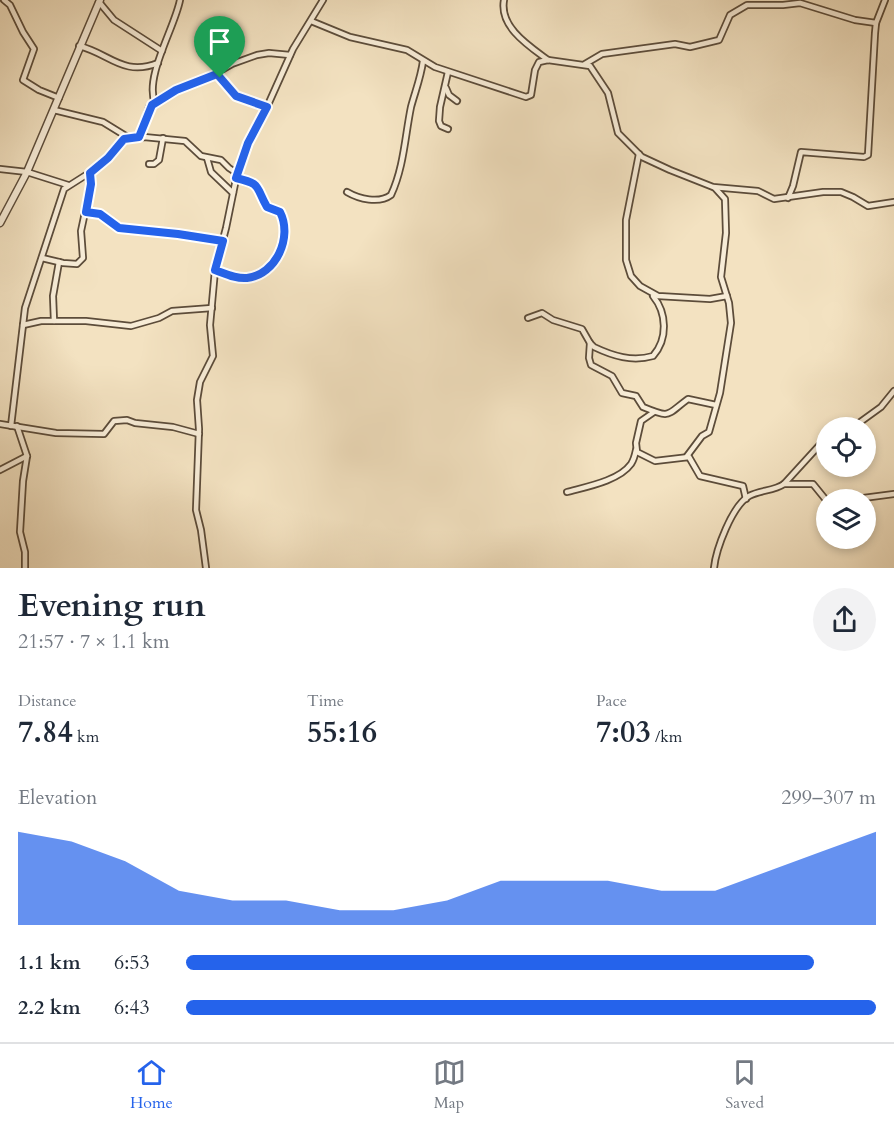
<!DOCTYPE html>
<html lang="en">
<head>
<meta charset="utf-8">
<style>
	body { margin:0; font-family:Cardo,serif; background:#f2f2f3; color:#1f2937; height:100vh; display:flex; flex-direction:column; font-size:22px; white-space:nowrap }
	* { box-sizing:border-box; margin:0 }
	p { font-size:20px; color:#747a83 }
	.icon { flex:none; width:33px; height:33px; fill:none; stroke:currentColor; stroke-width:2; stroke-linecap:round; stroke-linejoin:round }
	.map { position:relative; height:568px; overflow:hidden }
	.details { display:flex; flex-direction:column; background:#fff; flex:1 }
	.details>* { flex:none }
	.buttons { position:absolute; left:816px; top:417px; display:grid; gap:12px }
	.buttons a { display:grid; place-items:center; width:60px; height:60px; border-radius:50%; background:#fff; box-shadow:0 3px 9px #0003; font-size:30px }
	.pin { position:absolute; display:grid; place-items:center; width:51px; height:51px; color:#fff; margin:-62px -26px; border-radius:50% 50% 50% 0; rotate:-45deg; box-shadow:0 0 6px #0007 }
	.pin .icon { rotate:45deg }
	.round { display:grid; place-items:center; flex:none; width:63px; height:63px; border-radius:32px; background:#f2f2f3 }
	.head { display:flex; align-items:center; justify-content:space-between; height:102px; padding:0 18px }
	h1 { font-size:33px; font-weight:800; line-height:45px }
	.figures { display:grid; grid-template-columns:repeat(3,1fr); gap:9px; height:102px; padding:6px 18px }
	.figures div { display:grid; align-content:center }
	.figures b { font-size:30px; font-weight:800 }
	.figures small { font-size:16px; font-weight:400 }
	.figures p { font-size:16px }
	.chart { height:168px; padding:12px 18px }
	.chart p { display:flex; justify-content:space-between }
	.chart svg { width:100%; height:108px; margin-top:6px; fill:#2563eb; opacity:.7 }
	ul { padding:0 18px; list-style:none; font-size:20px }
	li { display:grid; grid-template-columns:96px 72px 1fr; align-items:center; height:45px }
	li i { height:15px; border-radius:8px; background:#2563eb }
	.tabs { display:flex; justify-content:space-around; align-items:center; height:84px; border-top:2px solid #e0e1e3; background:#fff; font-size:16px; color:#747a83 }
	.tabs a { display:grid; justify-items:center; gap:3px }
	.tabs .on { color:#2563eb }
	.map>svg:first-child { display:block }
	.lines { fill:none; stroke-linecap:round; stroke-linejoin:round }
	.minor-casing { stroke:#5c4c3a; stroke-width:8 }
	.tertiary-casing { stroke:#5c4c3a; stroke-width:9 }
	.minor { stroke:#f7ecd7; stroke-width:4.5 }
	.tertiary { stroke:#f7ecd7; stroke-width:6 }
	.route-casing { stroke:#fff; stroke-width:12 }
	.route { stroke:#2563eb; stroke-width:8 }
</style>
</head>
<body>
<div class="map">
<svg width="894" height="568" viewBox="0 0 894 568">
	<rect width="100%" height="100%" fill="#f3e2c1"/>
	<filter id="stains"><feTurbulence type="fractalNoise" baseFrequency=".00333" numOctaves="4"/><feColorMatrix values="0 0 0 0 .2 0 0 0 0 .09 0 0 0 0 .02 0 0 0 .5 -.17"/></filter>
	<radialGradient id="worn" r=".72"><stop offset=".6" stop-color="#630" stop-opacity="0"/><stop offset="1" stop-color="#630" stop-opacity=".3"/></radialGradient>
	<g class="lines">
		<g class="minor-casing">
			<g id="minor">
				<path d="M4 0 10 5 23 32 34 49 23 80 39 90 59 98"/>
				<path d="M504 0C499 27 529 46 548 60"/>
				<path d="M99 2 114 20 162 51"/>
				<path d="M311 21 350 37 407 50 435 67 526 97 531 95 535 70 539 62 548 60 590 66 608 93 618 133 642 157 670 170 713 187 758 191 774 199 823 192H841L853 197 868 206 894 202"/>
				<path d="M79 46C109 53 123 77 158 63"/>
				<path d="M585 64 602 54 675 44 690 47 719 40 730 15 747 5H783L800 3 855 20 876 23"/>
				<path d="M217 74 236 96 267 107"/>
				<path d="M446 88 449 95 457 101"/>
				<path d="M155 103C144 77 175 27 180 0"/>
				<path d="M54 110 103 122 129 138"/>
				<path d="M448 129 441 126 439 121 440 107 448 72"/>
				<path d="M139 137 149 107 176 90 204 80 232 64 257 55 269 53 290 55"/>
				<path d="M639 154 626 220V260L631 276 640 286 658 296 710 299 727 296"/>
				<path d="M207 158 211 172 233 193"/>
				<path d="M149 164H154L159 160 163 138"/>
				<path d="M0 169 27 172 68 185"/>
				<path d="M347 192C359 199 379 204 391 195 404 167 405 136 411 107 415 92 421 77 423 61"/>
				<path d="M788 198 793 186 801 152 864 157 868 155 875 33 876 23 885 0"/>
				<path d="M86 212 100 214 109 219 119 228 178 234 223 241"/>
				<path d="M42 258 63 263 77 264 83 258 81 231 91 184 90 173"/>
				<path d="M215 270C225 274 236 279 247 278 276 275 293 237 280 212L267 207C255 186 262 184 236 178"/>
				<path d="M528 318 542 313 553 320 582 329 590 343 594 347C613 356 632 362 653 356 668 339 667 313 653 296"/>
				<path d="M54 321 53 296 59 262"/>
				<path d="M23 325 41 321H86L131 326 159 318 172 311 212 308"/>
				<path d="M590 343 589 358 591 365 612 376 622 393 636 396 643 407C672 419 666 415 688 399L716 405"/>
				<path d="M654 412 641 421 636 443 637 452 655 461 689 457 700 476 743 486 746 499"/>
				<path d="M0 424 56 433 104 434 114 421 127 420 135 423 173 427 199 434"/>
				<path d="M11 426 25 308 64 189 97 168 124 139 144 137 185 141 201 156 221 160 229 168 238 174"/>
				<path d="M17 426 27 456 23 481 20 532 25 552V568"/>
				<path d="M852 428 881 407 894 391"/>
				<path d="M687 456 702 436 709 432 720 393 731 323 729 303 721 277 726 233 725 199 715 188"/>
				<path d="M0 470 27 456"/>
				<path d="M784 484H813L826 500"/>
				<path d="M567 492C585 487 619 481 631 464 633 461 635 455 636 450"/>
				<path d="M848 500 894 494"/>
				<path d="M206 568 201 530 196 510 199 429 197 400 200 382 213 356 210 325 215 270 226 228 236 179 248 143 267 107 293 49 323 0"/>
				<path d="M714 568C716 549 732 506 749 496 760 490 774 491 784 484L826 438"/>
			</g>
		</g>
		<g class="tertiary-casing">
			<path id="tertiary" d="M0 223 27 172 100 0"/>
		</g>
		<use href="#minor" class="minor"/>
		<use href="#tertiary" class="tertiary"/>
	</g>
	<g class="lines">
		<g class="route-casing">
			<path id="route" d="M217 74 236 96 267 107 248 143 236 178C262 184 255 186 267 207L280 212C293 237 276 275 247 278 236 279 226 274 215 270L223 241 178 234 119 228 100 214 86 212 91 184 90 173 108 158 124 139 139 137 152 105 176 90Z"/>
		</g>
		<use href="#route" class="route"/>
	</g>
	<rect width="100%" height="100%" filter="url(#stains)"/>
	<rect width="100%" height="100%" fill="url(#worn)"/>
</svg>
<div class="buttons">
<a><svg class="icon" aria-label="locate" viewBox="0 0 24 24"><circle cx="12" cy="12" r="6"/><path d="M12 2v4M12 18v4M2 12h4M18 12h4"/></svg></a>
<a><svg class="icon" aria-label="layers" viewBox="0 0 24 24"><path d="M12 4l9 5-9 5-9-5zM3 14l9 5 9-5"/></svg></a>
</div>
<div class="pin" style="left:220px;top:78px;background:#1e9e55"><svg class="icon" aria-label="arrive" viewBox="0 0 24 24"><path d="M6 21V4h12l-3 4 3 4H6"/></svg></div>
</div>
<section class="details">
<div class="head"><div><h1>Evening run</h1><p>21:57 · 7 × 1.1 km</p></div><a class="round"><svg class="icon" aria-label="share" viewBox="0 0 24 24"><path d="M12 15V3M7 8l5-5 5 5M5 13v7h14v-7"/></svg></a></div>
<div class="figures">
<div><p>Distance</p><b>7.84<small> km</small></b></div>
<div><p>Time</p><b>55:16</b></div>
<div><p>Pace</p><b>7:03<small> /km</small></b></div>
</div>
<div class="chart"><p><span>Elevation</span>299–307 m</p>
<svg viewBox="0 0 160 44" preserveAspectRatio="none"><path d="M0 44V6L10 10L20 18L30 30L40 34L50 34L60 38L70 38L80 34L90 26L100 26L110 26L120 30L130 30L140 22L150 14L160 6V44z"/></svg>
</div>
<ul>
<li><b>1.1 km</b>6:53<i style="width:91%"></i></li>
<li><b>2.2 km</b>6:43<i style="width:100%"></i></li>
</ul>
</section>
<nav class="tabs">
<a class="on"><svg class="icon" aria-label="home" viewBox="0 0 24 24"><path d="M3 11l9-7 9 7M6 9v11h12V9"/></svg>Home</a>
<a><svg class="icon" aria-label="map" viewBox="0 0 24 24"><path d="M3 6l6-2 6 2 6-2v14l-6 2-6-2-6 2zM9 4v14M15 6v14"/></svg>Map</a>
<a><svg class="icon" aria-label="saved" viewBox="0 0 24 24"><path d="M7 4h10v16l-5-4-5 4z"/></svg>Saved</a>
</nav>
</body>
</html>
